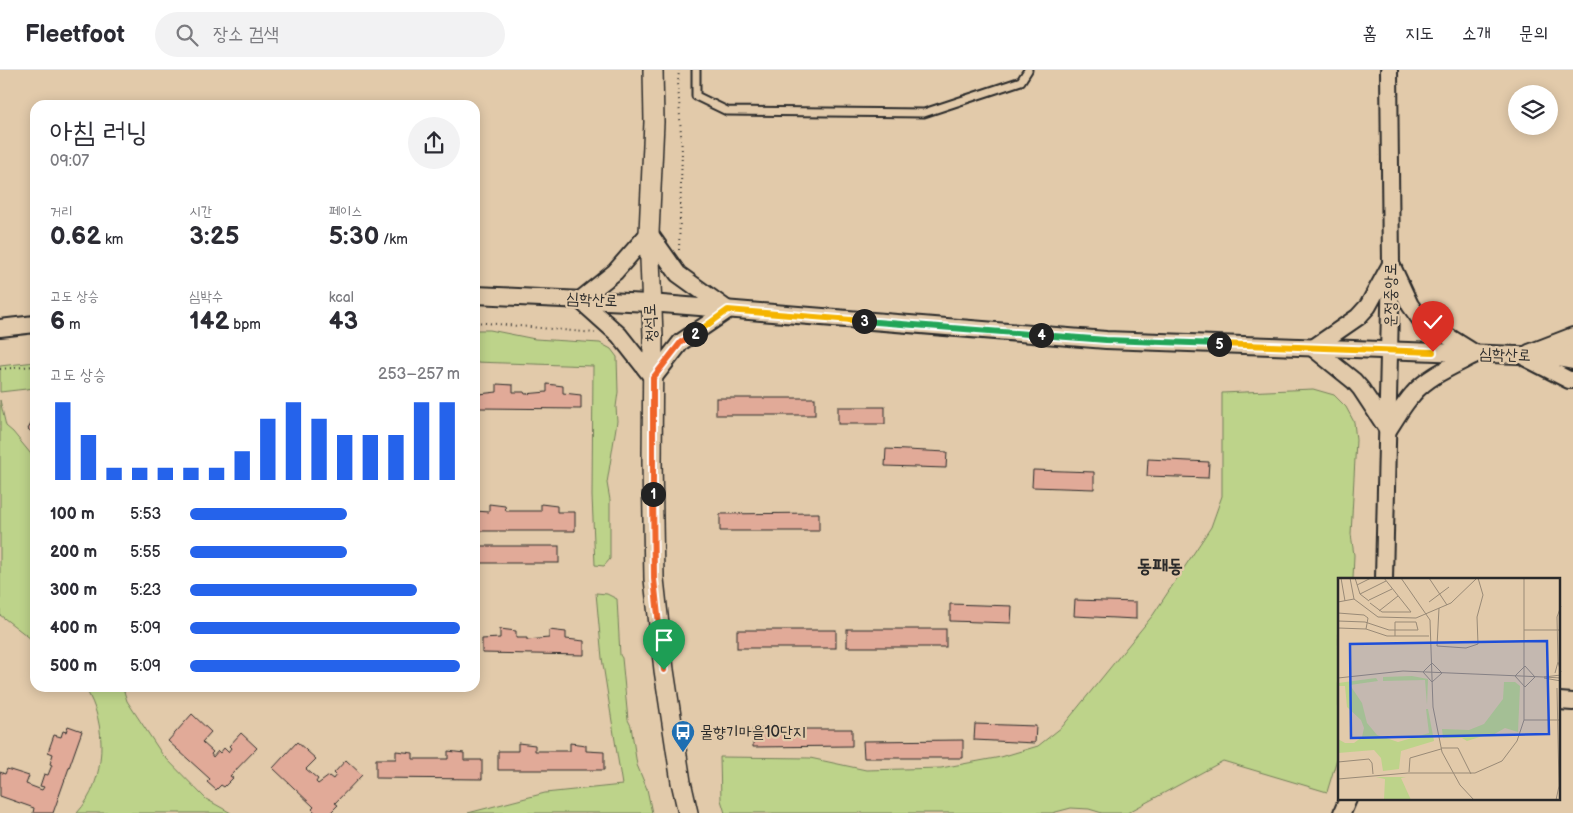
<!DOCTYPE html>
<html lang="ko">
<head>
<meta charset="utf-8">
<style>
	body { margin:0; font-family:"Balsamiq Sans","Poor Story",sans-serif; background:#f2f2f3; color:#2b2b33; height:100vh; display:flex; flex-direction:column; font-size:19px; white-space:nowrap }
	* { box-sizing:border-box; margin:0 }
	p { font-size:16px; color:#7c7c81 }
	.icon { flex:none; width:28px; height:28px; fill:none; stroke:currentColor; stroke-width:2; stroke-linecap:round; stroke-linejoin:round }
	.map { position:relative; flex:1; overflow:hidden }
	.panel { position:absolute; left:30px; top:30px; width:450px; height:592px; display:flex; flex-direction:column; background:#fff; border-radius:15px; box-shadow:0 2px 12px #0003 }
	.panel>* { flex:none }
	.fabs { position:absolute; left:1508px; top:15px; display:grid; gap:10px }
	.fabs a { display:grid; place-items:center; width:50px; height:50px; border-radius:50%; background:#fff; box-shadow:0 2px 12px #0003; font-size:25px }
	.pin { position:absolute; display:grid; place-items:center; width:42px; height:42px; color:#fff; margin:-51px -21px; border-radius:50% 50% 50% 0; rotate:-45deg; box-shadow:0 0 5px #0007 }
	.pin .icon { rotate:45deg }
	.km { position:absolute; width:25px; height:25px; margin:-12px; border-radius:50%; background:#222; color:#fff; font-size:14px; line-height:25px; text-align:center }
	.round { display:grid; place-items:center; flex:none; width:52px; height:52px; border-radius:26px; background:#f2f2f3 }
	.headline { display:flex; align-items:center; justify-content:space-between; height:85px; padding:0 20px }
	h1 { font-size:28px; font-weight:600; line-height:38px }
	.figures { display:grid; grid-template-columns:repeat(3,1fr); gap:8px; height:85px; padding:5px 20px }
	.figures div { display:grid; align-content:center }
	.figures b { font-size:25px; font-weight:600 }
	.figures small { font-size:14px; font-weight:400 }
	.figures p { font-size:14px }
	.chart { height:140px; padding:10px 20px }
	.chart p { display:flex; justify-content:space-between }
	.chart svg { width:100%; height:90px; margin-top:5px; stroke:#2563eb; stroke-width:6 }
	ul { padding:0 20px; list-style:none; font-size:16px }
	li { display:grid; grid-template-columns:80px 60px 1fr; align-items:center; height:38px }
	li i { height:12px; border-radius:6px; background:#2563eb }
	header { display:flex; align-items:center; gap:30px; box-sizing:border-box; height:70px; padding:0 25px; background:#fff; border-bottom:1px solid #e1e1e2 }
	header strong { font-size:24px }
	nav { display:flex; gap:28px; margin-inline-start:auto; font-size:18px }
	.search { width:350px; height:45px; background:#f2f2f3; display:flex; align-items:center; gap:12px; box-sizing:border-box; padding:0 18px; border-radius:28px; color:#7c7c81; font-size:19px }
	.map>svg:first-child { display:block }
	.green { fill:#bdd38a; stroke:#747f5a }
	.building { fill:#e1aa98; stroke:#2b2b2b }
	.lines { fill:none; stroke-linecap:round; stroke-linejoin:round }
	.service-casing { stroke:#2b2b2b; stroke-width:11 }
	.tertiary-casing { stroke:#2b2b2b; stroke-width:20 }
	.secondary-casing { stroke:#2b2b2b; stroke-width:22 }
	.path { stroke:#2b2b2b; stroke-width:2; stroke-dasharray:1 4; stroke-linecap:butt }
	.service { stroke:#e2caaa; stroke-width:7 }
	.tertiary { stroke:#e2caaa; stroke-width:16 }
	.secondary { stroke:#e2caaa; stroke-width:19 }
	.split-1-casing { stroke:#fff; stroke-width:10 }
	.split-2-casing { stroke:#fff; stroke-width:10 }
	.split-3-casing { stroke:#fff; stroke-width:10 }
	.split-4-casing { stroke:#fff; stroke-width:10 }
	.split-5-casing { stroke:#fff; stroke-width:10 }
	.split-6-casing { stroke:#fff; stroke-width:10 }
	.split-1 { stroke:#f0652b; stroke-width:6 }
	.split-2 { stroke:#f0652b; stroke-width:6 }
	.split-3 { stroke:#f5b400; stroke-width:6 }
	.split-4 { stroke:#22a559; stroke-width:6 }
	.split-5 { stroke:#22a559; stroke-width:6 }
	.split-6 { stroke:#f5b400; stroke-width:6 }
	.labels { text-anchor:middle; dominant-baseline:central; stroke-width:4.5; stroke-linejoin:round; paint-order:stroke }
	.street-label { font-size:16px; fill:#2b2b2b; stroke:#e2caaa }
	.poi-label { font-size:16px; fill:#2b2b2b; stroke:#e2caaa; text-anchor:start }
	.quarter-label { font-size:19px; font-weight:bold; fill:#2b2b2b; stroke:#e2caaa }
	.inset-road { fill:none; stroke:#998a77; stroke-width:1 }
	.view { fill:#1d4ed8; fill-opacity:0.15; stroke:#1d4ed8; stroke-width:2.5 }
	.inset-edge { fill:none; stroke:#2b2b2b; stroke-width:2.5 }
</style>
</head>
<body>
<header>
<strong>Fleetfoot</strong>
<div class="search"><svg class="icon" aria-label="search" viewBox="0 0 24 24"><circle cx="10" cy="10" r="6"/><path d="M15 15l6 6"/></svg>장소 검색</div>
<nav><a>홈</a><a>지도</a><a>소개</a><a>문의</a></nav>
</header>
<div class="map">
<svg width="1573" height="743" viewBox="0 0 1573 743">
	<rect width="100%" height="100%" fill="#e2caaa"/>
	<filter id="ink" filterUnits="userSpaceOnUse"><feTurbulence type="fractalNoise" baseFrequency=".02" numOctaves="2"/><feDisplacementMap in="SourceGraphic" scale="10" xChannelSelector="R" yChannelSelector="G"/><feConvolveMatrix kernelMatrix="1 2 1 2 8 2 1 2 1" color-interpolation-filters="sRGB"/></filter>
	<g filter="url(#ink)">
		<g class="green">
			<path d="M475 260H490L535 269 600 273 611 279 617 287 618 322 616 337 617 351 607 413 610 430V489L604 496 595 495 592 426 593 296 475 292Z"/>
			<path d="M35 292V318L0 322V296Z"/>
			<path d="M1313 319 1334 325 1346 337 1354 352 1356 370 1351 464 1354 485 1353 509H1339V682L1327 722 1223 691 1127 743H1102L1089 739 1071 738 1052 743H725L721 730 720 687 810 688 866 700 941 698 1001 687 1038 676 1062 657 1153 545 1211 457 1222 426V323Z"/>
			<path d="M0 330 6 356 13 362 35 389V572L0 545Z"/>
			<path d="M596 523 607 524 617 529 620 585 622 588 628 650 631 656 637 695 647 719 652 743H468L545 723 622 715 602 588Z"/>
			<path d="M85 618H123L127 631 162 684 206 729 231 743H77C107 711 108 653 85 618Z"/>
		</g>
		<g class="building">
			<path d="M497 314 513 315V322H524L525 324 547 322V314L563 316V323L581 325V339L479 338V324L497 322Z"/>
			<rect x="716" y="328" width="99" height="17"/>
			<rect x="838" y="337" width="47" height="17"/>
			<path d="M35 347V365L28 359Z"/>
			<path d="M886 379 947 382 946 398 885 396Z"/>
			<path d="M1148 389 1209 392 1208 408 1147 406Z"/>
			<path d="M1033 400 1094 402V419L1032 417Z"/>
			<path d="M489 434 505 436 506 441H541V434L557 436V442H575V461H475V441L489 442Z"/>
			<path d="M819 443V461H720V444Z"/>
			<rect x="479" y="476" width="80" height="17"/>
			<path d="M1075 530 1136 532V549L1074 546Z"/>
			<path d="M950 534 1012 536 1011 553 950 551Z"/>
			<path d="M500 559 516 561V568H527V570L549 568V560L566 562V569L584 571V585L482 583V569L500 568Z"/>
			<rect x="847" y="559" width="99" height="18"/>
			<rect x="737" y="560" width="99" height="18"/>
			<path d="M192 644 211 662 202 672 213 682 211 684 213 687 218 681 220 683 224 678 228 682 231 678 229 676 241 663 257 678 230 706 233 708 224 717 221 715 216 720 207 712 210 709 168 671Z"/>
			<path d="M975 654 1036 656 1035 673 974 670Z"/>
			<path d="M68 656 82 661 53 743H33L34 738 0 726V702L5 704 7 699 29 706 26 714 42 720 44 717 40 716 44 704 48 705 52 695 50 694 53 684 48 682 54 665 61 667 63 661 66 662Z"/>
			<path d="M753 659H852V676L753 677Z"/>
			<path d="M963 670V688H864L863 671Z"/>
			<path d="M297 672 316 689 306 699 318 709 316 712 318 714 329 706 333 709 336 705 334 703 346 690 362 705 335 733 338 735 330 743H316L312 739 314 737 273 698Z"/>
			<path d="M518 673 535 675V681H570V673L586 675V681L604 682V700H498V681H518Z"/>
			<path d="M396 681 413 683V689H448V681L464 683V690H482V709L376 708V689H396Z"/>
		</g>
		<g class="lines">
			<g class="service-casing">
				<path id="service" d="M696 0V26L727 41 924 43 1021 11 1028 0"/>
			</g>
			<g class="tertiary-casing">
				<g id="tertiary">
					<path d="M649 163 678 204 728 240 681 272 653 308 619 265 580 230 615 202Z"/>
					<path d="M1391 194 1410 235 1420 249 1476 284C1455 295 1428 306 1413 324 1403 335 1396 348 1388 360L1361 319 1354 311 1313 278 1358 247 1368 236Z"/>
					<path d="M475 225 650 233 1106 270 1547 286"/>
					<path d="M0 258 35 254"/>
					<path d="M1573 280 1547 286 1573 291"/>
					<path d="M1529 283 1573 266"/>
					<path d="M1526 288 1569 310H1573"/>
					<path d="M1384 509 1391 194 1389 0"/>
					<path d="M1559 631 1573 632"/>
					<path d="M1342 743 1348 729"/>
				</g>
			</g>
			<g class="secondary-casing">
				<path id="secondary" d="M653 0 654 52 649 163 653 266 652 391 654 509 664 600 681 712 688 743"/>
			</g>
			<g class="path">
				<path d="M679 180 682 82 678 13 679 0"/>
				<path d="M475 252 595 263"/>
				<path d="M0 299 35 296"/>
			</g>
			<use href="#service" class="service"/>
			<use href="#tertiary" class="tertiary"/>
			<use href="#secondary" class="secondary"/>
		</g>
	</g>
	<g class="lines" filter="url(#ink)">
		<g class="split-1-casing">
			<path id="split-1" d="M653 424 654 509 664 600"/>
		</g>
		<g class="split-2-casing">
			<path id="split-2" d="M653 424V308L681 272 695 264"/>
		</g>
		<g class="split-3-casing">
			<path id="split-3" d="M695 264 728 240 864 251"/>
		</g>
		<g class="split-4-casing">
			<path id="split-4" d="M864 251 1041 265"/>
		</g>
		<g class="split-5-casing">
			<path id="split-5" d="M1041 265 1106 270 1219 274"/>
		</g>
		<g class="split-6-casing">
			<path id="split-6" d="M1219 274 1433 282"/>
		</g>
		<use href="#split-1" class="split-1"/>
		<use href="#split-2" class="split-2"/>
		<use href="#split-3" class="split-3"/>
		<use href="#split-4" class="split-4"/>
		<use href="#split-5" class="split-5"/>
		<use href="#split-6" class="split-6"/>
	</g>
	<defs>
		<g id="bus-pin" transform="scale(1.25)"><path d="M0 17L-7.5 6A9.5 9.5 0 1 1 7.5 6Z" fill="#1f6fb2" stroke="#e2caaa"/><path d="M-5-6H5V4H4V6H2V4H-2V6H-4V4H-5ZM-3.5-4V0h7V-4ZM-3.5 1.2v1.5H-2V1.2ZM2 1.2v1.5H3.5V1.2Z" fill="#fff"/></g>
	</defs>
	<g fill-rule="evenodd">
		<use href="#bus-pin" x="683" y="662"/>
	</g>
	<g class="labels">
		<g class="street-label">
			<text transform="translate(1391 225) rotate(-89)">운정중앙로</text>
			<text transform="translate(592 230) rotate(3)">심학산로</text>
			<text transform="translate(651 253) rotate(-93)">청석로</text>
			<text transform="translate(1505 285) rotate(2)">심학산로</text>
		</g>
		<g class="poi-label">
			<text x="700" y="662">물향기마을10단지</text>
		</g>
		<g class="quarter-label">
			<text x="1160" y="496">동패동</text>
		</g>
	</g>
	<g transform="translate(1338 508)">
		<rect width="222" height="222" fill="#e2caaa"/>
		<path d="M74 98 90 101 89 127 87 102 45 103V99ZM38 100 40 103 12 107 24 125 29 145 39 157 60 164 91 155 88 131H90L96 163 63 173 61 191 45 193 43 180 36 172 0 175V161L7 165H16L24 159 26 150 23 142 9 129 7 108H0V105ZM166 104H177L182 108 180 154 167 150 153 158 148 157 129 163 124 160H105L104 151 131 152 146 146 165 121ZM38 199H68L63 200 73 222H46L47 201Z" fill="#bdd38a"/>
		<path class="inset-road" d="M3 0 7 23M12 0 16 21M17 0 22 16 31 23M63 0 92 42 95 129 104 174 122 207 136 222M91 0 109 27M19 7 33 0M22 16 48 3M31 22 54 11M0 24 16 21 40 39 78 40 113 25 139 0M91 24 111 9M32 25 44 34H73L46 0M101 30 99 68 128 70 140 66 139 39 145 17 140 0M41 33 60 18M0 35 26 37 30 40 28 51M0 43 27 44 51 52H80L78 44H57V58M0 50 28 51 49 58H91M186 52H223M220 84 219 39 223 28M94 85 104 95 94 104 85 94ZM187 88 197 99 187 109 177 98ZM217 95 220 84 223 94M223 97 206 99 223 100M0 100 65 93 206 99M206 100 223 103M186 142H223M103 170H120L133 196M0 184 31 181 34 185 35 196M71 194 72 180 103 171M0 201 70 195H137L164 183 179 163 186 142V0M218 222 221 208 219 110"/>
		<path class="view" d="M209 63 211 156 13 160 12 66Z"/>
		<rect width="222" height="222" class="inset-edge"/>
	</g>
</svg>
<div class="fabs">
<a><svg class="icon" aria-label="layers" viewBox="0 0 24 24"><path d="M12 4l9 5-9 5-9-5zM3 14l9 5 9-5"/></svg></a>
</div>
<div class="pin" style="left:664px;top:600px;background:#1e9e55"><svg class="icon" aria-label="arrive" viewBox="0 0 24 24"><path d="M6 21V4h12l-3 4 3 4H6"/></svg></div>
<div class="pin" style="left:1433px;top:282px;background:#d93025"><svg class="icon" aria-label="check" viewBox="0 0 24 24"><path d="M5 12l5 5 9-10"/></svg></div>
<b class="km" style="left:653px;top:424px">1</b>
<b class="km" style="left:695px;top:264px">2</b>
<b class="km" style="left:864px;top:251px">3</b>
<b class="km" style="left:1041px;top:265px">4</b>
<b class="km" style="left:1219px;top:274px">5</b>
<section class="panel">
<div class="headline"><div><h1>아침 러닝</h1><p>09:07</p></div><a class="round"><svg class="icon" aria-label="share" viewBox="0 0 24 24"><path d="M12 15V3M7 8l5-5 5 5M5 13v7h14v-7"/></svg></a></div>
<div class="figures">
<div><p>거리</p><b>0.62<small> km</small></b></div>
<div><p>시간</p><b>3:25</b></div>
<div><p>페이스</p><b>5:30<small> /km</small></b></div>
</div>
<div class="figures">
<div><p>고도 상승</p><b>6<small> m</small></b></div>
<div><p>심박수</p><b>142<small> bpm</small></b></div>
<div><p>kcal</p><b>43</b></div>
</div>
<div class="chart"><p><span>고도 상승</span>253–257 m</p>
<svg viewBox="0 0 160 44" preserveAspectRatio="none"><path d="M5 44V6M15 44V22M25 44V38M35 44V38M45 44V38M55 44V38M65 44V38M75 44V30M85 44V14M95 44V6M105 44V14M115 44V22M125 44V22M135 44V22M145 44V6M155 44V6"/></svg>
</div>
<ul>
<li><b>100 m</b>5:53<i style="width:58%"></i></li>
<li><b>200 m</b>5:55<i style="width:58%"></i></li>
<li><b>300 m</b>5:23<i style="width:84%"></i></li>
<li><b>400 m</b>5:09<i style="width:100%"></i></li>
<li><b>500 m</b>5:09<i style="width:100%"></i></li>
</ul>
</section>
</div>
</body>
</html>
